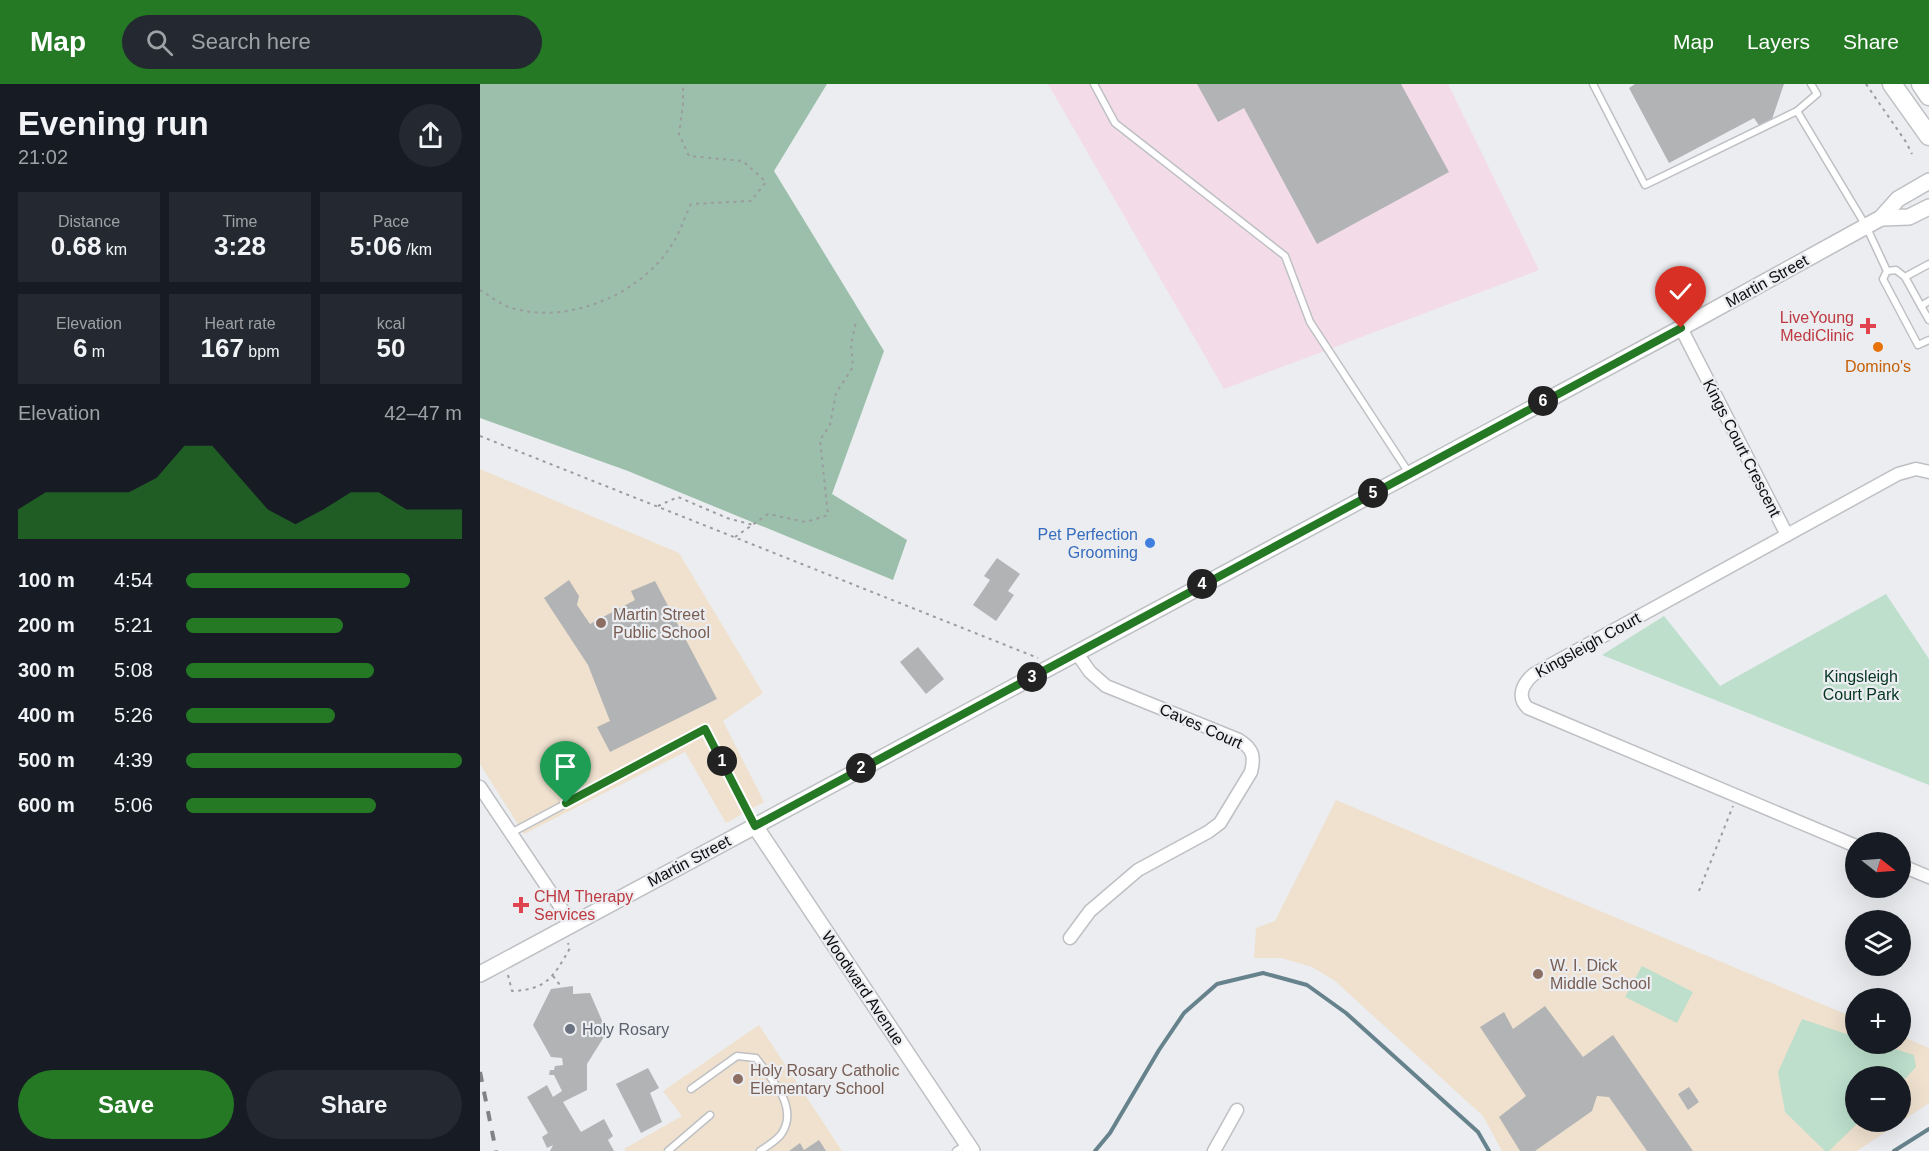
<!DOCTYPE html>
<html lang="en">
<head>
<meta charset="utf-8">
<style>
	body { margin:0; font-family:Arial,sans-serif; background:#242831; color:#f1f3f6; height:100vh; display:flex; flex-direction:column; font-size:22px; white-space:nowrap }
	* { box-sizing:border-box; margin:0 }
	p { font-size:20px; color:#9ea1a6 }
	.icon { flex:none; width:33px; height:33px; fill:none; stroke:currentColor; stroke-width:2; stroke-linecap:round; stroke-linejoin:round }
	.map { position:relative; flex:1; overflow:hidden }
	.sheet { display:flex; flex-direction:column; background:#171b24; width:480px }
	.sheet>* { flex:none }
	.needle { width:39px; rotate:107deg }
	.tools { position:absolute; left:1365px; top:748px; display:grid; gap:12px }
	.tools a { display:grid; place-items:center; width:66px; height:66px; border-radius:50%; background:#171b24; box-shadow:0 6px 24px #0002; font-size:30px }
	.pin { position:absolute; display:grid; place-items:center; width:51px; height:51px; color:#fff; margin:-62px -26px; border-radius:50% 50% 50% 0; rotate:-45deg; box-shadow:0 0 6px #0007 }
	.pin .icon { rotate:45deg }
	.km { position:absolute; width:30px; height:30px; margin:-15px; border-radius:50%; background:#222; color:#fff; font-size:16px; line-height:30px; text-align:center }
	.round { display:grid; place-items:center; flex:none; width:63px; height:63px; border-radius:32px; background:#242831 }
	.head { display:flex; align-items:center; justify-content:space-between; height:102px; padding:0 18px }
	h1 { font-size:33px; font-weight:800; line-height:45px }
	.figures { display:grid; grid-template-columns:repeat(3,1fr); gap:9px; height:102px; padding:6px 18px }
	.figures div { display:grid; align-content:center; border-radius:0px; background:#242831; text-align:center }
	.figures b { font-size:26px; font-weight:800 }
	.figures small { font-size:16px; font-weight:400 }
	.figures p { font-size:16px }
	.chart { height:168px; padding:12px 18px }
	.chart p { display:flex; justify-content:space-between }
	.chart svg { width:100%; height:108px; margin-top:6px; fill:#257925; opacity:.7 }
	.button { display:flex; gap:12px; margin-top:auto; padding:12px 18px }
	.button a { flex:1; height:69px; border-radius:36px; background:#257925; color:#fff; font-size:24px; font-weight:800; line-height:69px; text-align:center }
	.button a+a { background:#242831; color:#f1f3f6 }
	ul { padding:0 18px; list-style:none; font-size:20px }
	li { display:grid; grid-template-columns:96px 72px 1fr; align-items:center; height:45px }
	li i { height:15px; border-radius:8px; background:#257925 }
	header { display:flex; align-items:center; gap:36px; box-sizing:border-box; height:84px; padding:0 30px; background:#257925; color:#fff }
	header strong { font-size:28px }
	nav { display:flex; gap:33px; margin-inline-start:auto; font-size:21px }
	.search { width:420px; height:54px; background:#242831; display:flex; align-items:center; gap:15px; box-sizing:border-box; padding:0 21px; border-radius:33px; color:#9ea1a6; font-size:22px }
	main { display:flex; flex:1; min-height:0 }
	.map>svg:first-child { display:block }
	.industrial { fill:#f3dce7 }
	.education { fill:#efe1ce; fill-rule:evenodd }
	.green { fill:#bddfcc }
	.forest { fill:#9bbfab }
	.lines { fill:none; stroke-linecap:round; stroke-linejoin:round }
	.stream { stroke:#66828c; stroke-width:4 }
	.building { fill:#b1b3b5 }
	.service-casing { stroke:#bec0c3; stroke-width:9 }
	.minor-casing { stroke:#bec0c3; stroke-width:15 }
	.tertiary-casing { stroke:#bec0c3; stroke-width:18 }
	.secondary-casing { stroke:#bec0c3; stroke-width:21 }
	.path { stroke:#9a9c9e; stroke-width:2; stroke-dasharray:3 4.5; stroke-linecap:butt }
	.service { stroke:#fff; stroke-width:6 }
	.minor { stroke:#fff; stroke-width:12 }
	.tertiary { stroke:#fff; stroke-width:15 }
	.secondary { stroke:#fff; stroke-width:18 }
	.rail { stroke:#818284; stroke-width:4; stroke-dasharray:10 10; stroke-linecap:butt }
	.route-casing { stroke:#fff; stroke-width:12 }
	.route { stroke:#257925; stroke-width:8 }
	.health-dot { fill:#e0444e; stroke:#ebedf0; stroke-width:2 }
	.food-dot { fill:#e8710a; stroke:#ebedf0; stroke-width:2 }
	.shop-dot { fill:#3f7fe0; stroke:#ebedf0; stroke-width:2 }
	.education-dot { fill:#8d6e63; stroke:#ebedf0; stroke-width:2 }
	.worship-dot { fill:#6b7280; stroke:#ebedf0; stroke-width:2 }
	.labels { text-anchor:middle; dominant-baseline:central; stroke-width:4.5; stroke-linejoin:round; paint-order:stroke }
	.street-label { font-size:16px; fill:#0c0c0d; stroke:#ebedf0 }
	.health-label { font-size:16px; fill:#be3a42; stroke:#ebedf0; text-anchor:end }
	.food-label { font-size:16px; fill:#c56008; stroke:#ebedf0 }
	.shop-label { font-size:16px; fill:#366cbe; stroke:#ebedf0; text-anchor:end }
	.education-label { font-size:16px; fill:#785e54; stroke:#ebedf0; text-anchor:start }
	.park-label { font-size:16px; fill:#043521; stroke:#ebedf0 }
	.worship-label { font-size:16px; fill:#5b616d; stroke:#ebedf0; text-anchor:start }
</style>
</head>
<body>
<header>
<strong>Map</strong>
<div class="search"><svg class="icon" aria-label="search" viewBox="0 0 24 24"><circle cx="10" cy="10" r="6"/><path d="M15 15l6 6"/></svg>Search here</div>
<nav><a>Map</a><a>Layers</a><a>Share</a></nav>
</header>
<main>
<section class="sheet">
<div class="head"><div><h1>Evening run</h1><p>21:02</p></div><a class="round"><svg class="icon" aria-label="share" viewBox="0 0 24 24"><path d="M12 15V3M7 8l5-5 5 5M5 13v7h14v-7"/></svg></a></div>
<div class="figures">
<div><p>Distance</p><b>0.68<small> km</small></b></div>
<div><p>Time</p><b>3:28</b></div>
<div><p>Pace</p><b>5:06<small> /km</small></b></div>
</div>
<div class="figures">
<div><p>Elevation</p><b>6<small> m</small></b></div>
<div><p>Heart rate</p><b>167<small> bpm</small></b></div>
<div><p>kcal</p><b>50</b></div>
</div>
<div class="chart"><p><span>Elevation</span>42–47 m</p>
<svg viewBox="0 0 160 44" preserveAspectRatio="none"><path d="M0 44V32L10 25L20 25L30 25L40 25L50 19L60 6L70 6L80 19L90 32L100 38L110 32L120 25L130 25L140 32L150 32L160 32V44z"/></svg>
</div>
<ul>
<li><b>100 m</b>4:54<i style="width:81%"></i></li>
<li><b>200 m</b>5:21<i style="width:57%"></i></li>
<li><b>300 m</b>5:08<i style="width:68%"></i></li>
<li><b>400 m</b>5:26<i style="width:54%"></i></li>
<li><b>500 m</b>4:39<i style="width:100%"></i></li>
<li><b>600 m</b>5:06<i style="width:69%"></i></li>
</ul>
<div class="button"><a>Save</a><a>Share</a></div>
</section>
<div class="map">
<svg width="1449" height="1067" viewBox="0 0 1449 1067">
	<rect width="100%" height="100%" fill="#ebedf0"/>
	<path class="industrial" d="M568 0H968L1059 186 744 305Z"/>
	<g class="education">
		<path d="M0 385 199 469 283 609 243 637 284 718 246 739 205 668 44 750 0 680Z"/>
		<path d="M856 716 1375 934 1376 960H1420L1421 952 1449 964V1019L1377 1067H1022L1003 1032 855 897 832 883 801 874H774L776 844 795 837ZM1376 993H1420V1038H1376Z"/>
		<path d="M279 941 362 1067H146L144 1065 202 1032 183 1007Z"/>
	</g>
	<g class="green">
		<path d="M1406 510 1449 575V701L1122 571 1184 532 1240 602Z"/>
		<path d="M1162 882 1213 908 1197 939 1145 913Z"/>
		<path d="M1322 935 1375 953 1376 960H1399L1434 971 1436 983 1421 999 1420 993H1376V1038H1379L1349 1067H1345L1305 1028 1298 988Z"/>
	</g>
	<path class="forest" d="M0 0H347L294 87 404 267 352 410 427 456 413 496 148 387 0 334Z"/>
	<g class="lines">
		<g class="stream">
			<path d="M615 1067 630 1049 679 966 704 929 737 900 783 889 827 901 866 929 998 1048 1009 1067"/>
			<path d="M1414 1067 1449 1045"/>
		</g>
	</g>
	<g class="building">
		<path d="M717 0H921L969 88 837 160 764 24 738 38Z"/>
		<path d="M1155 0H1304L1291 38 1280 43 1274 34 1189 79 1149 4Z"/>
		<path d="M517 474 540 490 528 507 534 511 516 537 493 521 510 496 504 492Z"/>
		<path d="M89 496 99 512 97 521 110 540 155 516 151 507 175 497 237 615 130 668 117 643 130 637 108 581 64 514Z"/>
		<path d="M438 563 464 595 446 610 420 578Z"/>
		<path d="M93 902V910L110 909 127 948 107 980V1006L83 1018 101 1048 124 1035 133 1052 128 1056 134 1067H70L73 1061 67 1064 62 1053 68 1049 47 1013 67 1001 73 1013 82 1007 74 991H69L70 986H74L75 982 83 981 82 974 71 973 53 941 71 905Z"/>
		<path d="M1065 922 1103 973 1133 951 1213 1067H1167L1129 1013 1117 1012 1112 1027 1055 1067H1040L1019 1033 1046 1012 1000 943 1024 928 1033 945Z"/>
		<path d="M168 984 179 1004 170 1009 182 1038 161 1049 136 1000Z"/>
		<path d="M1209 1003 1219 1018 1208 1026 1198 1010Z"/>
		<path d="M339 1056 346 1067H309L320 1059 324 1066Z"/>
	</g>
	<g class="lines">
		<g class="service-casing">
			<g id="service">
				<path d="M614 0 635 39 805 172 830 238 929 389"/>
				<path d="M1113 0 1165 101 1317 27 1386 142 1407 187 1403 195 1438 261 1449 256"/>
				<path d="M1317 27 1337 10 1331 0"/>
				<path d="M1449 180 1425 193 1441 222 1449 217"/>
				<path d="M1407 187 1416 186 1425 193"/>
				<path d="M1441 222 1449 236"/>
				<path d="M31 749 225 645 275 742"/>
				<path d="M211 1005 257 972 276 974C291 995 319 1022 302 1049 298 1056 287 1062 280 1067"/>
				<path d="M188 1067 230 1031"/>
				<path d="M476 1067 487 1060"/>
			</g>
		</g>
		<g class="minor-casing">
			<g id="minor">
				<path d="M1201 244 1307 451"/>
				<path d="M0 703 92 840"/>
				<path d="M1376 762 1048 624C1036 613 1043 599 1054 590L1418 390 1436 385 1449 388"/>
				<path d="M1420 781 1449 793"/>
				<path d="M590 854 610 827 658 786 728 748 740 739 771 688C775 672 773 665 759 656L626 602 610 588 596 568"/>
				<path d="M734 1067 757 1026"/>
			</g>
		</g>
		<g class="tertiary-casing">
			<g id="tertiary">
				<path d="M1401 134 1429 133 1449 123"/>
				<path d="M275 742 492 1067"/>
				<path d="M0 890 1201 244 1401 134 1418 115 1449 97"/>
			</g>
		</g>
		<g class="secondary-casing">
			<g id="secondary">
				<path d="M1412 0 1449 52"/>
				<path d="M1441 0 1449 12"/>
			</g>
		</g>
		<g class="path">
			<path d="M1386 0 1426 58 1432 70"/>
			<path d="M0 206C10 212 21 221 32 224 87 241 158 211 189 165 199 152 204 134 211 120L271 117 286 98 263 77 209 72 199 50 203 21V0"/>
			<path d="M0 352 558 574"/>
			<path d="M178 422 198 413 247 434 273 441"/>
			<path d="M255 453 288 430 326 438 348 431 340 356 350 341 356 309 373 283 371 260 376 238"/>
			<path d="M1219 807 1253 722"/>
			<path d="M28 891 32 907C67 906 74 892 90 864L88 859"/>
			<path d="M73 892 80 901"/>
		</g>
		<use href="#service" class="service"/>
		<use href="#minor" class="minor"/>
		<use href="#tertiary" class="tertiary"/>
		<use href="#secondary" class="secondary"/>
		<path class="rail" d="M0 988 16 1067"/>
	</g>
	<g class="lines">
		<g class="route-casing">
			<path id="route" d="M86 719 225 645 275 742 1201 244"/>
		</g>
		<use href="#route" class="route"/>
	</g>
	<g class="health-dot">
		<path d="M1385 233h6v6h6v6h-6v6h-6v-6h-6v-6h6z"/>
		<path d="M38 812h6v6h6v6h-6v6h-6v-6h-6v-6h6z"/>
	</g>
	<circle class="food-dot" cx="1398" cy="263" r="6"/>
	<circle class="shop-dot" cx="670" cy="459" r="6"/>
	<g class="education-dot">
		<circle cx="121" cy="539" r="6"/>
		<circle cx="1058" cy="890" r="6"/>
		<circle cx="258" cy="995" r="6"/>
	</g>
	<circle class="worship-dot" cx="90" cy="945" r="6"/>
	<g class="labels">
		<g class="street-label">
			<text transform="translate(1287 197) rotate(-29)">Martin Street</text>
			<text transform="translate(1262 364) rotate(63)">Kings Court Crescent</text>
			<text transform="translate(1108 561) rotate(-29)">Kingsleigh Court</text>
			<text transform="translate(721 642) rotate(24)">Caves Court</text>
			<text transform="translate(209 777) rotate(-28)">Martin Street</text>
			<text transform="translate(383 904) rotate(56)">Woodward Avenue</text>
		</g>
		<g class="health-label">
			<text x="1374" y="233">LiveYoung<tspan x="1374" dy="18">MediClinic</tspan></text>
			<text x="54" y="812" text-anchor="start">CHM Therapy<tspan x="54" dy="18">Services</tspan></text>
		</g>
		<g class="food-label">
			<text x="1398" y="282">Domino's</text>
		</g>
		<g class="shop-label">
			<text x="658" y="450">Pet Perfection<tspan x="658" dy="18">Grooming</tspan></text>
		</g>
		<g class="education-label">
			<text x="133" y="530">Martin Street<tspan x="133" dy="18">Public School</tspan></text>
			<text x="1070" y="881">W. I. Dick<tspan x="1070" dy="18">Middle School</tspan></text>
			<text x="270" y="986">Holy Rosary Catholic<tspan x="270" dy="18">Elementary School</tspan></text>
		</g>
		<g class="park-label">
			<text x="1381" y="592">Kingsleigh<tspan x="1381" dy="18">Court Park</tspan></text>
		</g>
		<g class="worship-label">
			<text x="102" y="945">Holy Rosary</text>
		</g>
	</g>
</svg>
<div class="tools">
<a><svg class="needle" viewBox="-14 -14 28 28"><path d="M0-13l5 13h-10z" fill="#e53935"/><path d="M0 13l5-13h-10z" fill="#9ea1a6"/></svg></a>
<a><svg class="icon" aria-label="layers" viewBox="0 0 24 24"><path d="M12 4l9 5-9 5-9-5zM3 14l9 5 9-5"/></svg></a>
<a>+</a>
<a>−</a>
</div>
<div class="pin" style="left:86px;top:719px;background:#1e9e55"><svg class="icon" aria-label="arrive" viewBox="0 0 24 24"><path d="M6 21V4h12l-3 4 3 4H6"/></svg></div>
<div class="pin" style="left:1201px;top:244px;background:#d93025"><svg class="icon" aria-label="check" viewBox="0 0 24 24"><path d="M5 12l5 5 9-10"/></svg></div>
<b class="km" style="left:242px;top:677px">1</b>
<b class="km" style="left:381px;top:684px">2</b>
<b class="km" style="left:552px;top:593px">3</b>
<b class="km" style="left:722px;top:500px">4</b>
<b class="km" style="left:893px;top:409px">5</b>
<b class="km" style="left:1063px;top:317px">6</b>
</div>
</main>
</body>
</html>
